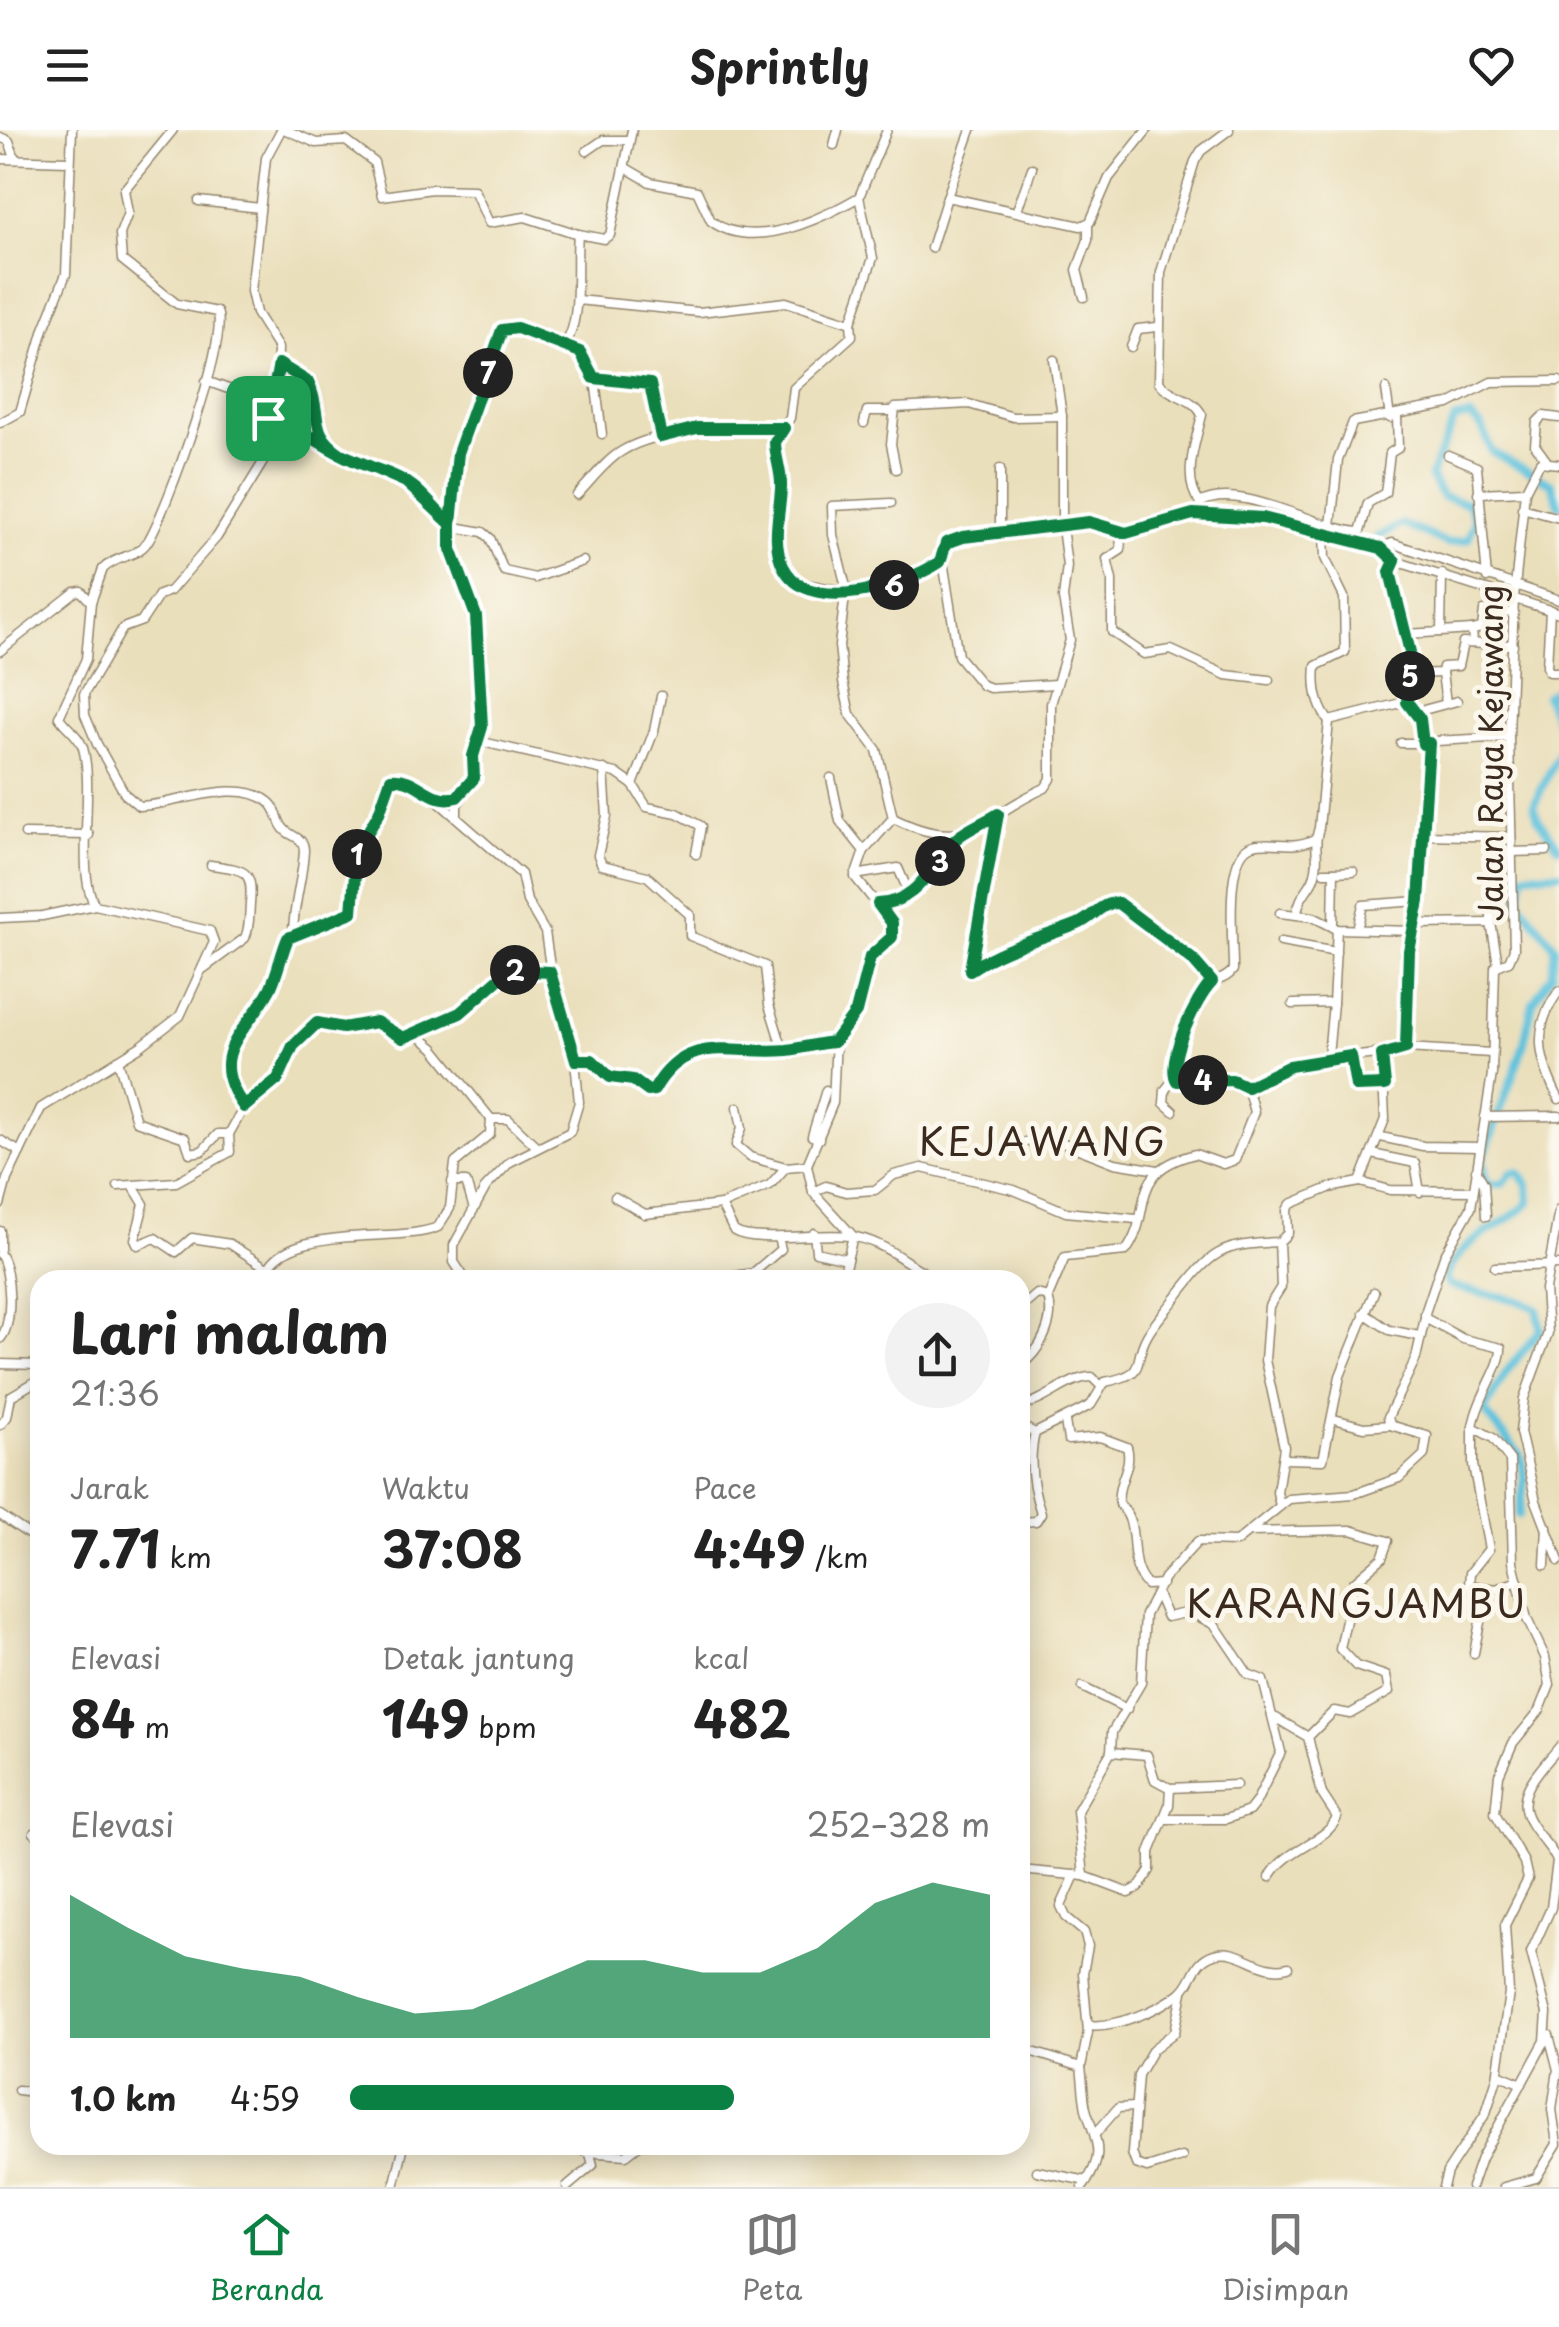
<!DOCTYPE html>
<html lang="id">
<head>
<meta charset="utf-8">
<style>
	body { margin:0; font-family:"Playpen Sans",sans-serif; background:#f2f2f2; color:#222; height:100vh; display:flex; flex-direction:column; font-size:38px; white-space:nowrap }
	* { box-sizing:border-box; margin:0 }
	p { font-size:32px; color:#767676 }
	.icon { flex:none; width:55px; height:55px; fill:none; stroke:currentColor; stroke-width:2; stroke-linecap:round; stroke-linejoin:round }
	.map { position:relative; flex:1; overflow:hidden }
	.drawer { position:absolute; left:30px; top:1140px; width:1000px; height:885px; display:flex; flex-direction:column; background:#fff; border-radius:30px; box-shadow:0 5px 25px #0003 }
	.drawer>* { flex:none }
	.pin { position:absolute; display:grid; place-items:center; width:85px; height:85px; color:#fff; margin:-42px; border-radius:20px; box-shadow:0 5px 15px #0006 }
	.km { position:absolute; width:50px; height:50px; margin:-25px; border-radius:50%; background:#222; color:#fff; font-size:28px; line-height:50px; text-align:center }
	.round { display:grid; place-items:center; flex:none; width:105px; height:105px; border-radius:52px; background:#f2f2f2 }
	.summary { display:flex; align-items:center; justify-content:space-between; height:170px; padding:0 40px }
	h1 { font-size:55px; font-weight:700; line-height:75px }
	.stats { display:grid; grid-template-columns:repeat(3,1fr); gap:15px; height:170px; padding:10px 40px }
	.stats div { display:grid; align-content:center }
	.stats b { font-size:50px; font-weight:700 }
	.stats small { font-size:28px; font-weight:400 }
	.stats p { font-size:28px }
	.chart { height:280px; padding:20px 40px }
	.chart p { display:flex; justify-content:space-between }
	.chart svg { width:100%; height:180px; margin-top:10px; fill:#0b8043; opacity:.7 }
	ul { padding:0 40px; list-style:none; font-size:32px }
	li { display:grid; grid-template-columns:160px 120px 1fr; align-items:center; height:75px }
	li i { height:25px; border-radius:12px; background:#0b8043 }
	header { display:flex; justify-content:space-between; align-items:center; height:130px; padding:0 40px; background:#fff; font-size:45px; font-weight:700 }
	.dock { display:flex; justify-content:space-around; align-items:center; height:140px; border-top:2px solid #e0e0e0; background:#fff; font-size:28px; color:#767676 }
	.dock a { display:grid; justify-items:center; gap:5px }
	.dock .active { color:#0b8043 }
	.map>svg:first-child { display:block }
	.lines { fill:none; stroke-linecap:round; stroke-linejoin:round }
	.river { stroke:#5fc2dd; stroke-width:8 }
	.minor-casing { stroke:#92846c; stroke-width:11 }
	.minor { stroke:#fff; stroke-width:8 }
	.route-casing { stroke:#fff; stroke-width:20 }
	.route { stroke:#0b8043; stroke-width:12 }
	.labels { text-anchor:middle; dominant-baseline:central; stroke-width:10; stroke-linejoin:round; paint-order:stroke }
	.street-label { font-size:32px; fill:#3b2a1e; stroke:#fbf7ec }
	.quarter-label { font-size:38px; letter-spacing:2.5px; fill:#3b2a1e; stroke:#fbf7ec }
</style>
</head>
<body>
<header><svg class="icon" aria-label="menu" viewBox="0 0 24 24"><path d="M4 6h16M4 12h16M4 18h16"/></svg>Sprintly<svg class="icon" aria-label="heart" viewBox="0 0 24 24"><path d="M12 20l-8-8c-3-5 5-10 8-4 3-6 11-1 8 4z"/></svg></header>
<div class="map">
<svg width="1559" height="2057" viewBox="0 0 1559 2057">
	<rect width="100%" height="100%" fill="#fbf7ec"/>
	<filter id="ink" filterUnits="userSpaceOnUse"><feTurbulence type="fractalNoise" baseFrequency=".01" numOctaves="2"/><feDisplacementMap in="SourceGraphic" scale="20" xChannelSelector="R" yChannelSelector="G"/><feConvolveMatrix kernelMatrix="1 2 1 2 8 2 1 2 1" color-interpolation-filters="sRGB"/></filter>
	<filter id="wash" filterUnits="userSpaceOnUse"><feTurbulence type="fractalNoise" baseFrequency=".0048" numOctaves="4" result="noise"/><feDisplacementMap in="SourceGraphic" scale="40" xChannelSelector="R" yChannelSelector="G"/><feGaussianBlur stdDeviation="2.25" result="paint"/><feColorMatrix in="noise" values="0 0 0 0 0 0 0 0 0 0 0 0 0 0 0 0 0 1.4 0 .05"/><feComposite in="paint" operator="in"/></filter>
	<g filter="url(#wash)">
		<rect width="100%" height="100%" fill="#eadfbb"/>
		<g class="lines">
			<g class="river">
				<path d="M1377 407 1402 394 1447 413 1468 409 1475 390 1468 373 1442 367 1430 346 1455 289 1470 286 1482 297 1492 322 1552 354 1559 376"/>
				<path d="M1559 557 1546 566 1559 595"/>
				<path d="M1559 622 1534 675 1538 689 1559 717"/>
				<path d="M1519 1385 1525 1350 1520 1325 1484 1281 1507 1241 1541 1199 1537 1179C1510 1163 1478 1166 1449 1155L1445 1148C1464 1105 1496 1103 1529 1073L1528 1055 1518 1042 1511 1043 1503 1054H1487L1483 1029 1523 917 1533 872 1551 845 1555 817 1519 771 1524 744 1559 743"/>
			</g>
		</g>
	</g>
	<g filter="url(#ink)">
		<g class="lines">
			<g class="minor-casing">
				<g id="minor">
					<path d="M281 0 266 28 251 161 256 183 278 218 277 252 268 286 271 319 217 407 170 461 159 465 142 491 123 498 84 564 85 585 97 614 125 664 139 676C174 676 237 646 269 672 279 680 276 690 284 699 291 707 304 707 304 720 303 748 293 776 293 804"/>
					<path d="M286 0 316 13 346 11 374 32 382 66 432 59 474 60 489 93 525 87 578 104"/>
					<path d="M887 0 859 67 873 128 851 193 852 206 794 258 790 288 775 311 781 357 777 415 782 435 800 453 859 464 910 449 940 432"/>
					<path d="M971 0 947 67 1081 96 1090 92 1109 48 1147 0"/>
					<path d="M1229 0 1201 21 1195 31 1161 142 1159 252C1171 268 1193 266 1202 285 1196 311 1181 349 1200 373 1238 350 1317 399 1359 402V412L1381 418 1395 431 1559 483"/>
					<path d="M0 7 9 11 15 28"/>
					<path d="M834 15 838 0"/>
					<path d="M587 21 603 10H627"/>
					<path d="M0 29 69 31"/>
					<path d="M626 38 650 52 697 61 711 91C753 122 821 89 859 67"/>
					<path d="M199 71 260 78"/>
					<path d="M1017 80 1032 38"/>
					<path d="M931 118 947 67"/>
					<path d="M1084 167 1077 140 1088 110V94"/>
					<path d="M577 170 699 182 786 172 851 193"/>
					<path d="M565 214 582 224 595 250 602 304"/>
					<path d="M1131 217 1138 199 1157 197"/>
					<path d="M279 234 307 252 321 308"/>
					<path d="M594 248 650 254 661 307"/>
					<path d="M206 251 270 274"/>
					<path d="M1386 259 1390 288"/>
					<path d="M268 288 321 308 341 324 406 352 455 397 483 402 490 408 504 441 535 448 583 431"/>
					<path d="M0 293 20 282 44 199 66 144 72 0"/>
					<path d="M864 293 867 281H892"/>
					<path d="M1448 325 1477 337 1487 448"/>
					<path d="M1546 330 1535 315 1537 292 1543 286 1559 288"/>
					<path d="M896 339 891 314 895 278 969 274 1013 287 1062 286"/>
					<path d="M1478 363 1525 361"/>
					<path d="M577 365C591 351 605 331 622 321 658 299 743 293 783 298"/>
					<path d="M891 373 832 376 833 405 846 457 839 516 843 552 850 584 877 620 893 688C969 726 980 687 1045 658L1051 649V574L1070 510 1063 468 1067 436 1062 397V286L1054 230"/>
					<path d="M1522 378 1559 388"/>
					<path d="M1193 384 1263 388 1324 403 1325 428 1344 467 1345 522 1316 536C1314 555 1317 576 1329 591L1401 573"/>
					<path d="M1331 396 1338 330 1353 292 1449 274 1491 252 1559 251"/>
					<path d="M1325 400 1338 410 1359 412"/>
					<path d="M1000 402V339"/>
					<path d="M1360 402 1368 373 1385 363 1390 323 1398 318 1397 286"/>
					<path d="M1120 403 1121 420 1107 429 1112 450V502L1144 524 1171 520 1226 545 1269 550"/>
					<path d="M1382 418 1392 413 1559 470"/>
					<path d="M1395 431 1391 447 1411 529 1407 572 1420 589 1423 614"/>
					<path d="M1550 480 1547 536 1549 542H1559"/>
					<path d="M1441 502 1472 500"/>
					<path d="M1406 504 1441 502 1442 444"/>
					<path d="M1473 513 1472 500 1482 498 1484 481 1514 483"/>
					<path d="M0 521 75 462 81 461 91 472"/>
					<path d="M1442 543 1446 573"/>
					<path d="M1410 544 1442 543 1443 537 1458 536 1463 513 1513 515"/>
					<path d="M1056 554 990 558 982 555 958 526 941 418 963 407 1089 392 1120 403 1136 402 1200 380V373"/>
					<path d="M1416 582 1457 571"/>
					<path d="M478 611 616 643 633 655 647 677 677 683 701 696 696 724"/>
					<path d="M1401 613H1427"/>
					<path d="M604 639 607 686 598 725 602 735 647 746 690 785V806L765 836 769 875 783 920 834 912"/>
					<path d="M831 648 840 691 864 721"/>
					<path d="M633 655 654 601 661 566"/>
					<path d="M457 685V675L474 648 473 626 482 597 476 486 451 419 454 343 503 200 517 198 563 215C583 197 575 131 578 104L604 109 610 105 632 0"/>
					<path d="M25 704 89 705"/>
					<path d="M1424 705 1511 707"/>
					<path d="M1314 709C1294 720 1274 710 1253 715 1222 723 1234 817 1233 840 1225 851 1216 848 1207 856 1189 873 1174 920 1173 944L1177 951 1232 950 1247 957C1302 929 1325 931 1383 923"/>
					<path d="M1511 722 1547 721"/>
					<path d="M1324 742H1334L1333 795"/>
					<path d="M1334 742 1353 741"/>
					<path d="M855 745 898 738 909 763 924 753 958 706"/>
					<path d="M878 774 896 773 909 763"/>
					<path d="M1280 783 1313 787 1337 799 1414 801"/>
					<path d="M1297 784C1299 762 1314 758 1316 739 1319 724 1313 714 1319 698L1329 591"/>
					<path d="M0 788 42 786 95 775"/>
					<path d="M1416 794 1491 793"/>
					<path d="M1357 799 1363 775 1419 771"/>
					<path d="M1281 812 1336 822"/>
					<path d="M1498 834 1491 793V734L1494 729 1511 727"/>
					<path d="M203 839 245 808C250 797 249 786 250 774 253 740 246 740 211 735"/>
					<path d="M970 839 1016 813 1081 793 1114 772 1124 775 1192 829 1212 852"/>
					<path d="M970 839 997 684"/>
					<path d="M1559 861C1531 898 1539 931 1559 969"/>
					<path d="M1333 873 1337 799"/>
					<path d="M1293 874 1333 873 1328 926"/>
					<path d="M414 902 434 918 491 989"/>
					<path d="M1406 918 1491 923"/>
					<path d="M1351 926 1356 956 1385 955"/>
					<path d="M118 930 136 991 185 1008 190 1023 202 1021 218 1004H229"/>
					<path d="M575 930H592L610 947 633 950 651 961C658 954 660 944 669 937 699 911 747 917 783 920"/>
					<path d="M244 977C204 922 246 903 270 859 278 843 281 824 288 807L351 782 357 720 379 683 391 649 411 651 435 669 521 744 527 771 545 802 553 857 575 930 579 972 570 1002 510 1032 486 1057 454 1115V1132L466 1150"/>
					<path d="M738 977 742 998 736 1015 750 1027 786 1037"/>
					<path d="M1173 981 1164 973 1165 960 1175 948"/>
					<path d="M1485 987 1559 986"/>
					<path d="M1381 1007 1423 1016 1479 1017"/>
					<path d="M819 1009 812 1006 826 960"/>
					<path d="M0 1010 20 1022"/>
					<path d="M1025 1012 1048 1007 1115 1033 1158 1040"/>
					<path d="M1372 1024 1415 1033 1420 1062"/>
					<path d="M807 1035 786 1037 770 1055 721 1075 734 1101C754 1114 820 1102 849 1106 885 1110 907 1136 939 1150"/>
					<path d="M1476 1040 1484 1054 1486 1086"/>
					<path d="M452 1052H466L474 1079"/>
					<path d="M1360 1052 1390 1060 1473 1061"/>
					<path d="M118 1056 176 1052 230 1022 229 1004 244 977 279 949 293 916 317 893 343 898 376 893 403 908 459 883 504 841 551 842"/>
					<path d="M133 1056 144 1074 135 1109 138 1115 155 1108 176 1122 192 1108 230 1114 267 1138"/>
					<path d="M813 1062 826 1056 846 1062 875 1060 894 1045 922 1038 1014 1060 1066 1082 1136 1089"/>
					<path d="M615 1067 645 1084 721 1075"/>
					<path d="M0 1075 7 1049 41 978 141 916 180 886 214 812 210 801 95 775C75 743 95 660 83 618 79 605 66 598 59 587L86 529 91 472 103 439C116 425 137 428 148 411 166 382 230 207 217 182L177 174 122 130 120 104 128 83 124 60 173 0"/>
					<path d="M1559 1080 1545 1159 1548 1203 1524 1268 1520 1302 1536 1371 1559 1431"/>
					<path d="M0 1101V1119"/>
					<path d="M814 1103 816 1122 847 1129"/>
					<path d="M1279 1112 1281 1157 1269 1176 1265 1230 1284 1317 1277 1362 1280 1376"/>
					<path d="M0 1124C11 1140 14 1194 0 1209"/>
					<path d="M1495 1137 1559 1135"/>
					<path d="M264 1150C276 1090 399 1115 438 1097L450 1078 455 1033 490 1004 491 989H508L537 1017"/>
					<path d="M711 1150 753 1143 781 1119 778 1108"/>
					<path d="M842 1150 853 1106 813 1062 807 1035 833 973 836 908 856 882 870 827 893 807 892 793 855 747 864 721 893 688"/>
					<path d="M1020 1179 1037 1164 1048 1167 1065 1127 1126 1121C1155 1081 1125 1042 1195 1024L1223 1034 1235 1030 1254 982 1247 957"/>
					<path d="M1364 1183 1389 1200 1419 1206"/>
					<path d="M0 1234 40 1235"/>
					<path d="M1020 1236C1040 1222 1056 1191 1048 1167"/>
					<path d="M1020 1276C1046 1272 1068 1247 1092 1247L1101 1256"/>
					<path d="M1334 1289 1364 1297 1390 1295"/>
					<path d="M1065 1291 1068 1310 1100 1307 1127 1317C1133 1338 1116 1351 1119 1374 1143 1395 1124 1432 1147 1455L1162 1454"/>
					<path d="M0 1295 7 1287 11 1266 40 1249"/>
					<path d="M1020 1295 1035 1303"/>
					<path d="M1473 1297V1335L1489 1419 1470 1443 1469 1455 1496 1459 1518 1451"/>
					<path d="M1284 1329 1323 1330 1340 1246 1374 1162"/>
					<path d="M0 1385 40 1412"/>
					<path d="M1020 1392 1036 1391 1041 1383C1032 1357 1028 1330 1035 1303L1091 1275 1105 1252C1150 1243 1131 1235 1147 1206 1154 1193 1166 1181 1175 1169 1212 1122 1216 1115 1279 1112L1288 1103 1287 1080 1291 1074 1329 1058 1360 1052 1385 989 1382 925 1406 918 1409 821 1419 771 1427 617 1436 611 1509 607"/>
					<path d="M1252 1402 1351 1400 1388 1411 1382 1428 1354 1452 1340 1519 1356 1536 1386 1546 1389 1562 1350 1584 1334 1581 1308 1607"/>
					<path d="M1545 1435 1547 1397"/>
					<path d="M1472 1458 1482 1482 1474 1523"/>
					<path d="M1158 1466 1167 1487 1190 1482 1215 1495 1248 1544 1263 1550 1281 1622 1256 1672 1249 1681 1226 1689H1165"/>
					<path d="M1082 1557 1127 1579"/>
					<path d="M1170 1658 1236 1655"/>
					<path d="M34 1703 40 1699"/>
					<path d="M1020 1740 1084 1746 1129 1763 1139 1757 1150 1740V1722L1169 1675 1170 1658 1155 1650 1147 1625 1111 1622 1112 1602 1141 1553 1145 1485 1164 1448 1198 1411 1236 1412 1289 1369 1354 1364 1399 1348 1424 1325 1427 1306 1390 1295 1388 1287 1416 1228 1425 1188"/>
					<path d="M1075 1745 1061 1776 1066 1787 1084 1802 1088 1816 1083 1843 1088 1902 1081 1937"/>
					<path d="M1084 1746 1077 1681 1111 1622"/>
					<path d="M1270 1747C1285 1718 1329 1711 1337 1687L1322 1664 1308 1607 1276 1588"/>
					<path d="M1088 1895C1115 1898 1158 1881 1180 1863 1195 1851 1192 1831 1214 1824 1241 1816 1260 1845 1288 1837"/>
					<path d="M1020 1918 1081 1937C1083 1951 1083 1965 1086 1979 1096 2013 1107 2023 1083 2057"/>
					<path d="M1498 1944 1522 1954"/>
					<path d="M18 1960 40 1963"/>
					<path d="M1097 2002 1118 1978 1134 1977"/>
					<path d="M586 2022 626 2025 639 2015"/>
					<path d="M1182 2027 1147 2038 1136 2034 1132 2023 1138 1945 1153 1919 1175 1902 1183 1862"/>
					<path d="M1037 2041 1087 2051"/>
					<path d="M394 2057 404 2015"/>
					<path d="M567 2057 593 2035 590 2024 573 2015"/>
					<path d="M1443 2057 1447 2042 1486 1983 1497 1948 1509 1863 1505 1795 1528 1749 1524 1732 1495 1683 1499 1645 1513 1613 1540 1580 1550 1555 1545 1527 1527 1489 1513 1432 1510 1330 1493 1308 1473 1297C1477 1268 1502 1237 1501 1218L1463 1209 1425 1188V1183L1444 1126 1471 1078 1492 944 1495 837 1509 831 1514 819 1509 607 1514 467 1525 361 1540 332 1559 334"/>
					<path d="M1471 2057 1481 2028 1545 1911 1547 1883 1531 1822 1551 1778 1557 1731C1551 1716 1538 1707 1530 1692 1512 1663 1542 1639 1559 1617"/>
					<path d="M1504 2057 1536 2048 1557 2014 1552 1979 1558 1940 1549 1905"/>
				</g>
			</g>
			<use href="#minor" class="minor"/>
		</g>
	</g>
	<g class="lines" filter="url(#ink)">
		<g class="route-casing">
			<path id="route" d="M268 288C303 297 322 317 353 330 374 340 400 344 418 361 429 371 439 384 451 394V419L476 486 482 597 473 626 474 648 457 667C429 675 418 646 391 649L379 683 357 720 352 782 288 808C281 824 278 843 270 859 246 904 205 922 244 977L278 949 293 916 317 893 343 898 376 892 403 908 460 883 509 840 550 842 576 930H592L610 947 633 950 648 961 654 960C687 901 733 925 787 920 803 918 818 913 834 912L856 882 870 827 892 807V793L878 774C920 772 929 736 956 709 965 700 985 692 998 684L970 840C1005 817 1040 809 1078 794 1093 788 1101 772 1118 773L1192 829 1212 852C1196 868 1165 932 1177 951L1232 950 1247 957 1290 936 1351 926 1356 956 1385 955 1382 925 1406 918 1409 821 1419 771 1429 613 1423 614 1420 589 1407 572 1410 522 1390 442 1395 431 1381 418 1263 388 1193 384 1126 403 1089 392 963 407 946 413 940 432C905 455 808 488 783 436 771 412 780 383 781 358 782 342 775 328 775 312L784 298H697L661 307 650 254 594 248 580 222 517 198 502 200 458 323 451 394 406 352 341 324C307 302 323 283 308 252L279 234 268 288"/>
		</g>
		<use href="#route" class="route"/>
	</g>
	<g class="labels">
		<g class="street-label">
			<text transform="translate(1490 623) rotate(-90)">Jalan Raya Kejawang</text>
		</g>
		<g class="quarter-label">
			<text x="1043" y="1010">KEJAWANG</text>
			<text x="1357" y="1472">KARANGJAMBU</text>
		</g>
	</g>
</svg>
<div class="pin" style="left:268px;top:288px;background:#1e9e55"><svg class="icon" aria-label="arrive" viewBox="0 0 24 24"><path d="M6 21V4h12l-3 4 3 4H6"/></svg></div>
<b class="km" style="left:357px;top:724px">1</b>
<b class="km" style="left:515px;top:840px">2</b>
<b class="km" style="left:940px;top:731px">3</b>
<b class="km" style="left:1203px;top:950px">4</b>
<b class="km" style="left:1410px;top:546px">5</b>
<b class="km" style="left:894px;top:455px">6</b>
<b class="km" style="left:488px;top:243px">7</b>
<section class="drawer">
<div class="summary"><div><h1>Lari malam</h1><p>21:36</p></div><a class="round"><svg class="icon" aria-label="share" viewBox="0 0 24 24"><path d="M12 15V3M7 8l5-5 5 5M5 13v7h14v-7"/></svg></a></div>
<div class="stats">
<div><p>Jarak</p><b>7.71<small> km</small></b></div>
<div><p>Waktu</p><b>37:08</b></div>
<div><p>Pace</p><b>4:49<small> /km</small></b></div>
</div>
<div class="stats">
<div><p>Elevasi</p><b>84<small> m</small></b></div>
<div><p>Detak jantung</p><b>149<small> bpm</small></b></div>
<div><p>kcal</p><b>482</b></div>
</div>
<div class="chart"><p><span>Elevasi</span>252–328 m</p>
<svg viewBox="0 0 160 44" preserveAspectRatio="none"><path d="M0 44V9L10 17L20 24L30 27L40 29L50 34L60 38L70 37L80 31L90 25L100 25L110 28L120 28L130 22L140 11L150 6L160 9V44z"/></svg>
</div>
<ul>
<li><b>1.0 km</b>4:59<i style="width:60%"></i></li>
</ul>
</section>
</div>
<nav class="dock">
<a class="active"><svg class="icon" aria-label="home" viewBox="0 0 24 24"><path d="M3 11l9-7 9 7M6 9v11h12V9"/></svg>Beranda</a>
<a><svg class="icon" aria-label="map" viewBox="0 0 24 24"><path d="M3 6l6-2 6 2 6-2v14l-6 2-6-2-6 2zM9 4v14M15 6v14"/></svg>Peta</a>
<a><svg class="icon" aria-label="saved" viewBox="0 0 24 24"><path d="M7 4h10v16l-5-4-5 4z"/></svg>Disimpan</a>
</nav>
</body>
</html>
